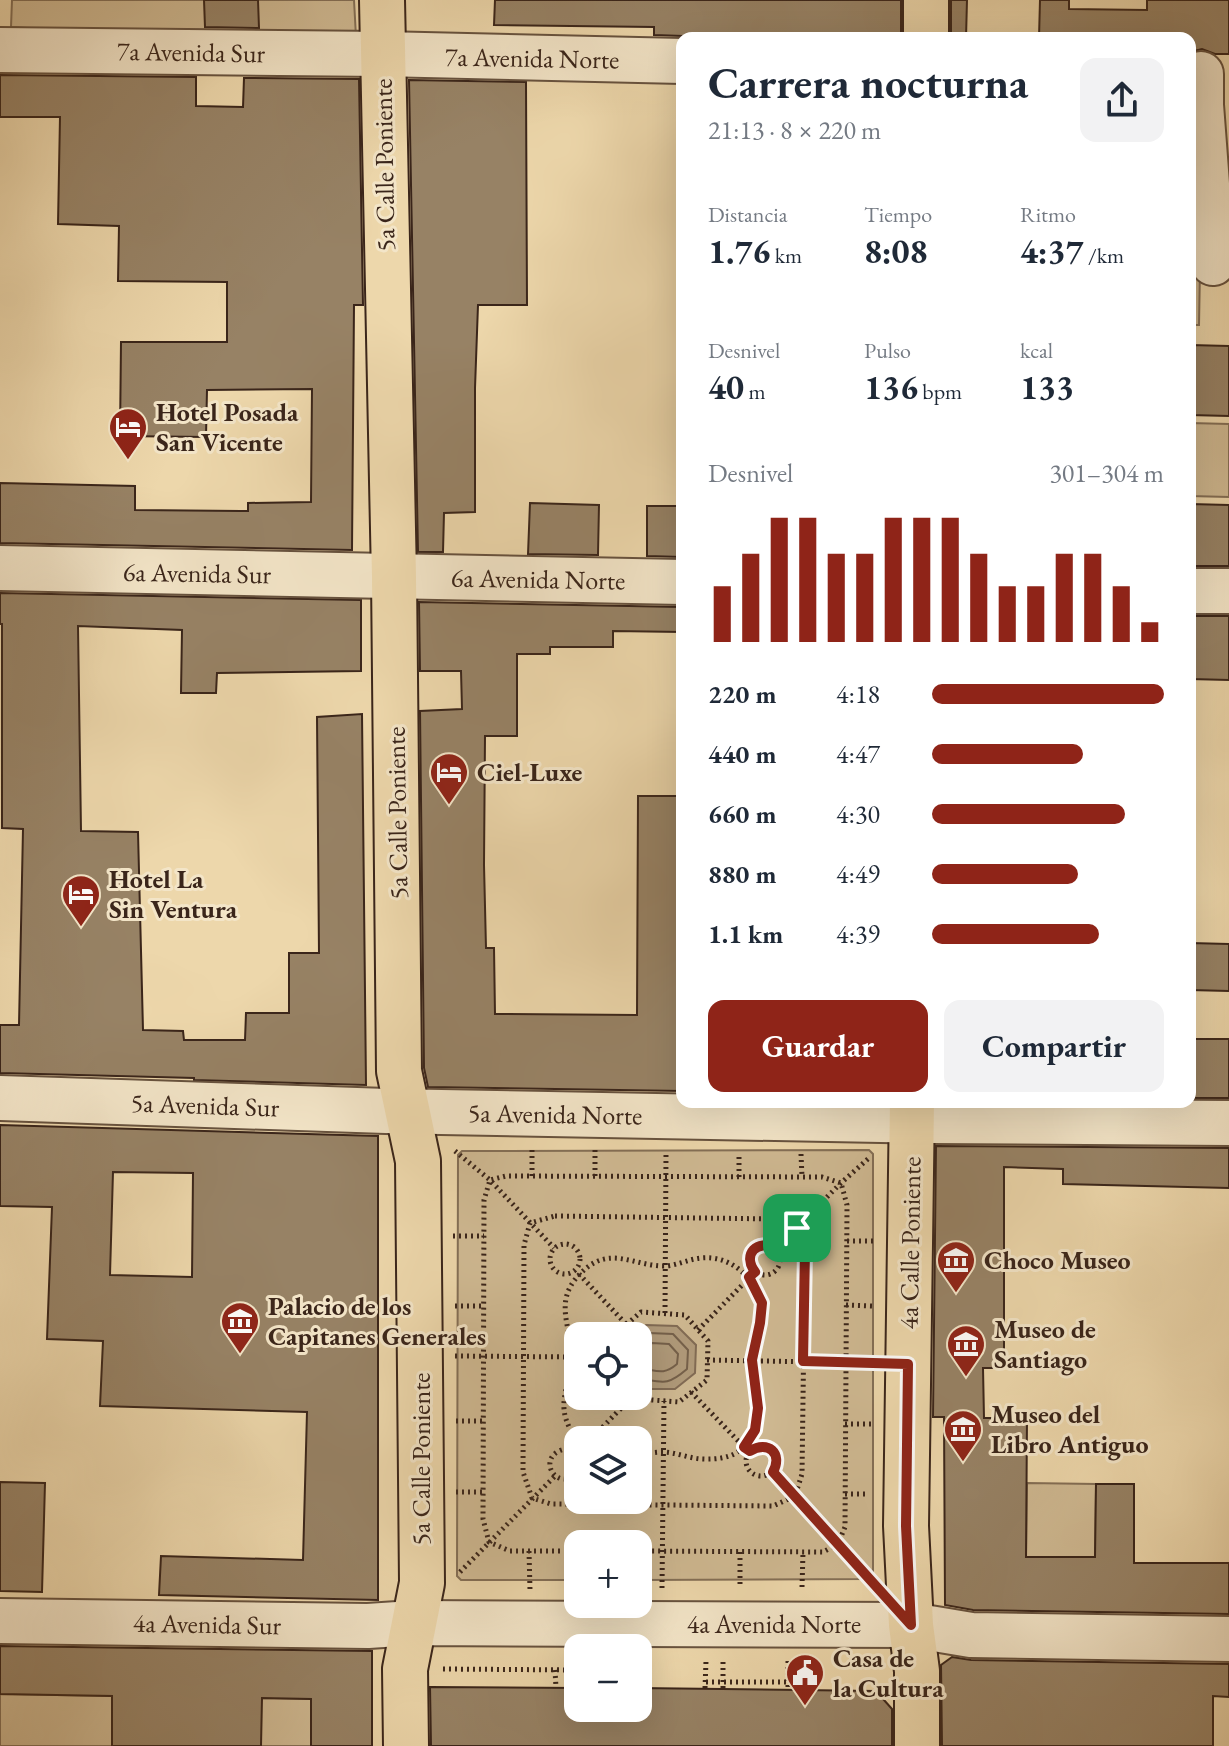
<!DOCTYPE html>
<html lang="es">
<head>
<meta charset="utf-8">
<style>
	body { margin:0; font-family:"EB Garamond",serif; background:#f2f2f3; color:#1f2937; height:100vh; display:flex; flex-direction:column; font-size:30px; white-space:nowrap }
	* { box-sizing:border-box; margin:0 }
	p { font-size:26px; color:#747a83 }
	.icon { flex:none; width:44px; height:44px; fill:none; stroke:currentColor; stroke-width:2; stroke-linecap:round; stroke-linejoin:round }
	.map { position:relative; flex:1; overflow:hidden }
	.drawer { position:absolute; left:676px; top:32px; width:520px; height:1076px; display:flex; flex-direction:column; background:#fff; border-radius:16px; box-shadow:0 8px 32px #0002 }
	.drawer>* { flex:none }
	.fabs { position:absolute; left:564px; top:1322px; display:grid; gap:16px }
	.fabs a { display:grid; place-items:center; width:88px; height:88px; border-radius:16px; background:#fff; box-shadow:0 8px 32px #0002; font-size:40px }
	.pin { position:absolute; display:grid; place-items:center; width:68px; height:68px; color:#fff; margin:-34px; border-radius:16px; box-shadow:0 4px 12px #0006 }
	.round { display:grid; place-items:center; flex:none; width:84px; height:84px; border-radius:16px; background:#f2f2f3 }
	.overview { display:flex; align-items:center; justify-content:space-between; height:136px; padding:0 32px }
	h1 { font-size:44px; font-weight:700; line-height:60px }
	.stats { display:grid; grid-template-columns:repeat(3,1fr); gap:12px; height:136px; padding:8px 32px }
	.stats div { display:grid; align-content:center }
	.stats b { font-size:34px; font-weight:700 }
	.stats small { font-size:22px; font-weight:400 }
	.stats p { font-size:22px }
	.chart { height:224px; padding:16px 32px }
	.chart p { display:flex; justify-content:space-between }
	.chart svg { width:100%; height:144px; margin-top:8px; stroke:#8f2418; stroke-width:6 }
	.cta { display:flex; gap:16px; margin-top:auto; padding:16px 32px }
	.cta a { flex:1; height:92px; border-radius:16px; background:#8f2418; color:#fff; font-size:32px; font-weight:700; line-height:92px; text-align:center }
	.cta a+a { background:#f2f2f3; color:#1f2937 }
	ul { padding:0 32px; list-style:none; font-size:26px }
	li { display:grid; grid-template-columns:128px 96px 1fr; align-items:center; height:60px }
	li i { height:20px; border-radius:10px; background:#8f2418 }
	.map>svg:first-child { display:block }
	.green { fill:#cfb992; stroke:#846f56; stroke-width:2; fill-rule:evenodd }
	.water { fill:#b09a7a; stroke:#816b54; stroke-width:2 }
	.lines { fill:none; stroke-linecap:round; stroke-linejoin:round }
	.shore { stroke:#75604a; stroke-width:2 }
	.building { fill:#978265; stroke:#3a251a; stroke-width:2; fill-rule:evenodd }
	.minor-casing { stroke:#67523e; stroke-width:48 }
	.major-casing { stroke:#3a251a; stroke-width:48 }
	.path { stroke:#3a251a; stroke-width:5; stroke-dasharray:2 4; stroke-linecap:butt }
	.minor { stroke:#f3e5c8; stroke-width:44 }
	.major { stroke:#edd7ab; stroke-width:44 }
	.route-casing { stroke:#fff; stroke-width:16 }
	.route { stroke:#8f2418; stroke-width:10 }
	.labels { text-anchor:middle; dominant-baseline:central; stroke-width:6; stroke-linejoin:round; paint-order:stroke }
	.street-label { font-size:26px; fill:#3a251a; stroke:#f3e5c8 }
	.poi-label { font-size:26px; font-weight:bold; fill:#3a251a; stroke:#f3e5c8; text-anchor:start }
</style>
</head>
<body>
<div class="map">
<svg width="1229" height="1746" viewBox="0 0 1229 1746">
	<rect width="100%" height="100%" fill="#edd7ab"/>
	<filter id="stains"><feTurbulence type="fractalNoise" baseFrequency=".0025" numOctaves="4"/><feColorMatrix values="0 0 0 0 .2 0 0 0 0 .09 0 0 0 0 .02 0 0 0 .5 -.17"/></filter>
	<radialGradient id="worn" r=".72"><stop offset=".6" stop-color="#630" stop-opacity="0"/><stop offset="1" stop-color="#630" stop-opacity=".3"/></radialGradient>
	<g class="green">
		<path d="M12 0H354L356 37 135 35 11 27Z"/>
		<path d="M1190 157H1202L1199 325H1190Z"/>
		<path d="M1190 423 1229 424V497L1190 496Z"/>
		<path d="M869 1150 873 1154V1574L868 1579 638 1580V1544H578V1580H461L457 1576 458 1155 462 1151ZM578 1336H638V1396H578ZM578 1440H638V1500H578Z"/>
		<path d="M1027 1483 1096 1484 1095 1557H1026Z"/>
		<path d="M0 1694 112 1696V1746H0Z"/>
		<path d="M196 1697 311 1699V1746H196Z"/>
	</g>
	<path class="water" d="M646 1325 677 1326 696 1345 695 1373 675 1389H644L638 1383V1336H631Z"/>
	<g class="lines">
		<g class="shore">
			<path d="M638 1341 649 1333 673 1334 688 1350 687 1369C666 1387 663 1382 638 1378"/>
			<path d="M638 1353 652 1343 669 1344 678 1354 677 1364C662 1377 655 1369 638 1368"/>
		</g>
	</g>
	<g class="building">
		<path d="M204 0H258L259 28 205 27Z"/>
		<path d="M495 0H901V38H690L683 36 654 35V27L494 25Z"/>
		<path d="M951 0H967L966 38H951Z"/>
		<path d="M1040 0H1069V9L1147 10V0H1229V54H1215L1202 49 1190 52V38H1039Z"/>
		<path d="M0 75 196 77V106L243 107 244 78 359 79 363 305H354L352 550 0 543V483L135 486V510L241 511H248V503L311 502 312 389 207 390 206 437 120 436 121 342H227V282L118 281 119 226 58 224 60 117H0Z"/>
		<path d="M409 80 526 82 527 305H478L475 388V512L444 513 443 552H418Z"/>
		<path d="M1190 345 1229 346V416L1190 415Z"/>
		<path d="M530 503 599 505 598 555 528 554Z"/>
		<path d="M1190 504 1229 505V566H1190Z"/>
		<path d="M647 506H682V557L647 556Z"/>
		<path d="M0 593 361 600V671L217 673 216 693H181L182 630 78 626 81 831 138 832 143 1030 183 1031 184 1040H245L246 1013H289V953H319L317 717 362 714 366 1085 194 1080V1078L0 1073V1025H19L23 829 2 828V624H0Z"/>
		<path d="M419 602 682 607V632L613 631V647H550V654H517V736H485L484 865 486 948H494L495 1014 637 1015 638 796H682V1091L428 1087 424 1068 420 711 462 709 461 671H420Z"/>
		<path d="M1190 616H1229V680L1190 679Z"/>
		<path d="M1190 943 1229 944V991L1190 990Z"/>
		<rect x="1190" y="1039" width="39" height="59"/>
		<path d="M0 1125 378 1136V1600L159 1595 161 1556 303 1560 307 1412 100 1406 103 1341 47 1339 52 1207 0 1206ZM113 1172 193 1173 192 1277 110 1275Z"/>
		<path d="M936 1146 1229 1148V1188L1063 1184V1169L1004 1167V1368H983L984 1418H1027L1026 1557H1095L1096 1484H1134V1563H1229V1614L973 1610 945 1605 944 1417H933Z"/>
		<path d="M0 1482 45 1483 42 1592 0 1591Z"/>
		<path d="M0 1646 372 1651V1746H311V1699L262 1698 261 1746H112V1696L0 1694Z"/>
		<path d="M952 1657 971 1660 1229 1664V1697L1213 1696V1746H942L941 1665Z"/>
		<path d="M430 1687 578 1688V1708H638V1688L876 1691 892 1709V1746H431Z"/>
	</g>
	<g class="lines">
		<g class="minor-casing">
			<g id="minor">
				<path d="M0 50 382 54 682 61"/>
				<path d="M1201 74V105L1213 263"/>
				<path d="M0 568 682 582"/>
				<path d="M1190 591H1229"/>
				<path d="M0 1098 386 1111 934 1121 1229 1123"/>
				<path d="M0 1621 368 1626 413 1623 911 1625 971 1635 1229 1639"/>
			</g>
		</g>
		<g class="major-casing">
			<g id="major">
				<path d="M382 0 394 577 399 1071 418 1161 422 1583 405 1669 406 1746"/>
				<path d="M926 38V0"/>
				<path d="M912 1102 906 1526 911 1625 917 1671V1746"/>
			</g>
		</g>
		<g class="path">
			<path d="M455 1151 490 1180 554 1248"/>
			<path d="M801 1154 802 1177"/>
			<path d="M532 1176V1149"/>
			<path d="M595 1176V1149"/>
			<path d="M739 1177V1154"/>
			<path d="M555 1216 775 1219 797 1228 805 1250 802 1474 795 1496 773 1506 551 1504 532 1498 523 1472 524 1245 530 1223Z"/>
			<path d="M453 1236H484"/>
			<path d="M847 1241H873"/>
			<circle cx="565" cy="1259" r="15"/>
			<circle cx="765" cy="1260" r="15"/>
			<path d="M776 1248 841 1183 869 1158"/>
			<path d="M579 1274 626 1324"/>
			<path d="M846 1305 873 1306"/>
			<path d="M455 1306H484"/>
			<path d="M665 1313 666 1154"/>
			<path d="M698 1330 755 1272"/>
			<path d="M613 1336 641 1312 685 1315 708 1341 707 1380 679 1402 639 1399 635 1396"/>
			<path d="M455 1356 578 1357"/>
			<path d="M707 1360 874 1363"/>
			<path d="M691 1392 745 1448"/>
			<path d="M456 1421H483"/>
			<path d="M845 1424H872"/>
			<path d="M590 1440 633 1396"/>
			<path d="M578 1442C554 1407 567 1398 571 1361 574 1330 551 1303 580 1274 609 1243 634 1267 666 1266 678 1265 689 1259 701 1258 729 1255 752 1275 760 1300 766 1319 753 1341 752 1360 752 1368 754 1377 755 1384 760 1425 755 1461 704 1459 690 1459 676 1452 662 1452 654 1452 646 1454 638 1455"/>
			<circle cx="761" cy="1461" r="15"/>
			<path d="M578 1455C572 1450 567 1447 559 1451 538 1461 557 1492 578 1473"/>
			<path d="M773 1472 870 1580"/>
			<path d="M456 1492H483"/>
			<path d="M845 1494H869"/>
			<path d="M529 1551 530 1590"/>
			<path d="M578 1551H510L489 1542 483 1519 484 1200 490 1180 506 1176 822 1177 841 1183 847 1205 845 1527 838 1544 823 1552 638 1551"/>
			<path d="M740 1552V1587"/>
			<path d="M460 1572 555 1476"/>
			<path d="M802 1587 803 1552"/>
			<path d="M662 1588 664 1401"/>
			<path d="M788 1661V1690"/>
			<path d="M723 1662V1689"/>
			<path d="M443 1669 578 1670"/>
			<path d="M555 1670 556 1688"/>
			<path d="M706 1682H788"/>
			<path d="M705 1688 706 1661"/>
		</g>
		<use href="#minor" class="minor"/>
		<use href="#major" class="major"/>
	</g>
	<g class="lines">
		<g class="route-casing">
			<path id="route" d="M797 1228 805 1250 803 1361 908 1364 906 1526 911 1625 773 1472C783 1453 768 1440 750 1451L744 1447 755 1430 758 1408 752 1360 760 1323 762 1303 749 1277 755 1272C742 1254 757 1239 776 1248Z"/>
		</g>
		<use href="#route" class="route"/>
	</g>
	<defs>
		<g id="hotel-pin" transform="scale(2)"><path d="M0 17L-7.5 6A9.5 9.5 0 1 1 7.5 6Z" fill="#8f2418" stroke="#f3e5c8"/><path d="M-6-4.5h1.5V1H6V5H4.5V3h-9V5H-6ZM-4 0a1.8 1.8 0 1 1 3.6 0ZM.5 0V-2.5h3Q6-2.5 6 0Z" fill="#fff"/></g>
		<g id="museum-pin" transform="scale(2)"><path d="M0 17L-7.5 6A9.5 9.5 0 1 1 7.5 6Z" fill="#8f2418" stroke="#f3e5c8"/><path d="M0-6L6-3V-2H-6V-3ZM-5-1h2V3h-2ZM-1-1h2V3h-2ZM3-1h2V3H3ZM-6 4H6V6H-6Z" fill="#fff"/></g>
		<g id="civic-pin" transform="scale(2)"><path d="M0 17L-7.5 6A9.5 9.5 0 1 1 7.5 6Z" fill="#8f2418" stroke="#f3e5c8"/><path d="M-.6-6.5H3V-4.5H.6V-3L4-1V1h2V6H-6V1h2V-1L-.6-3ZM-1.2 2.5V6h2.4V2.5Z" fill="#fff"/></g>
	</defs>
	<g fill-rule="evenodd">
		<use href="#hotel-pin" x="128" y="427"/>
		<use href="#hotel-pin" x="449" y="772"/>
		<use href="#hotel-pin" x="81" y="894"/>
		<use href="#museum-pin" x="956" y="1260"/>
		<use href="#museum-pin" x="240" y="1321"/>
		<use href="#museum-pin" x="966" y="1344"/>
		<use href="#museum-pin" x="963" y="1429"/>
		<use href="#civic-pin" x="805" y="1673"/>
	</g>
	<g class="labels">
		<g class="street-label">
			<text transform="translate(191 52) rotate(1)">7a Avenida Sur</text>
			<text transform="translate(532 58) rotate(1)">7a Avenida Norte</text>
			<text transform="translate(384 165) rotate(-91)">5a Calle Poniente</text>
			<text transform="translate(197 573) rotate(1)">6a Avenida Sur</text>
			<text transform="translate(538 579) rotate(1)">6a Avenida Norte</text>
			<text transform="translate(397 813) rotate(-91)">5a Calle Poniente</text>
			<text transform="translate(205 1105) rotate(2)">5a Avenida Sur</text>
			<text transform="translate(555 1114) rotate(1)">5a Avenida Norte</text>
			<text transform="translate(910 1243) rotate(-89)">4a Calle Poniente</text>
			<text transform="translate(421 1459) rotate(-90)">5a Calle Poniente</text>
			<text transform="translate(207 1624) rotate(1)">4a Avenida Sur</text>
			<text x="774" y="1624">4a Avenida Norte</text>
		</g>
		<g class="poi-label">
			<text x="156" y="412">Hotel Posada<tspan x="156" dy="30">San Vicente</tspan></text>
			<text x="477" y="772">Ciel-Luxe</text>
			<text x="109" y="879">Hotel La<tspan x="109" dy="30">Sin Ventura</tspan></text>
			<text x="984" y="1260">Choco Museo</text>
			<text x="268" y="1306">Palacio de los<tspan x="268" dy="30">Capitanes Generales</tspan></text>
			<text x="994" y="1329">Museo de<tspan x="994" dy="30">Santiago</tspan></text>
			<text x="991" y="1414">Museo del<tspan x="991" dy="30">Libro Antiguo</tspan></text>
			<text x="833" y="1658">Casa de<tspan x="833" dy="30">la Cultura</tspan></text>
		</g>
	</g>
	<rect width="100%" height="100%" filter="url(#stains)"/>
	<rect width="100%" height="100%" fill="url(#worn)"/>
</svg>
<div class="fabs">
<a><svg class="icon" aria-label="locate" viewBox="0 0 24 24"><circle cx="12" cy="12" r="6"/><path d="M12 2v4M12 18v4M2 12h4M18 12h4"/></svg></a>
<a><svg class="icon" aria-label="layers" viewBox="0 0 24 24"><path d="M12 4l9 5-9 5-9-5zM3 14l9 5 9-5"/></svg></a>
<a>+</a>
<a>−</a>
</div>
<div class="pin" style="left:797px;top:1228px;background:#1e9e55"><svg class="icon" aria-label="arrive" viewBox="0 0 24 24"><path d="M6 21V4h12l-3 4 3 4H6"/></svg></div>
<section class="drawer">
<div class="overview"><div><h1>Carrera nocturna</h1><p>21:13 · 8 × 220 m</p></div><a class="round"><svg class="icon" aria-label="share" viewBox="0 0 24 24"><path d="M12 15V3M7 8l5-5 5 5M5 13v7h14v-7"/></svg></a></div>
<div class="stats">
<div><p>Distancia</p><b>1.76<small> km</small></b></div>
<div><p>Tiempo</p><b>8:08</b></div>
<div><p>Ritmo</p><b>4:37<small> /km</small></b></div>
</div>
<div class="stats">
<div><p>Desnivel</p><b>40<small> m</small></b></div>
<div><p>Pulso</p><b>136<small> bpm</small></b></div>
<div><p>kcal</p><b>133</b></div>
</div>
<div class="chart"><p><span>Desnivel</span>301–304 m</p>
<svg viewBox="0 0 160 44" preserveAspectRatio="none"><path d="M5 44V27M15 44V17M25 44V6M35 44V6M45 44V17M55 44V17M65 44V6M75 44V6M85 44V6M95 44V17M105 44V27M115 44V27M125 44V17M135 44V17M145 44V27M155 44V38"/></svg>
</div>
<ul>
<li><b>220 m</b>4:18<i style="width:100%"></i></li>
<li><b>440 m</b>4:47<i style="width:65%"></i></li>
<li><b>660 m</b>4:30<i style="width:83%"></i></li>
<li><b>880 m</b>4:49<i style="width:63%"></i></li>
<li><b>1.1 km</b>4:39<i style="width:72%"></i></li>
</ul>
<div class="cta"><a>Guardar</a><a>Compartir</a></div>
</section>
</div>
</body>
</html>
